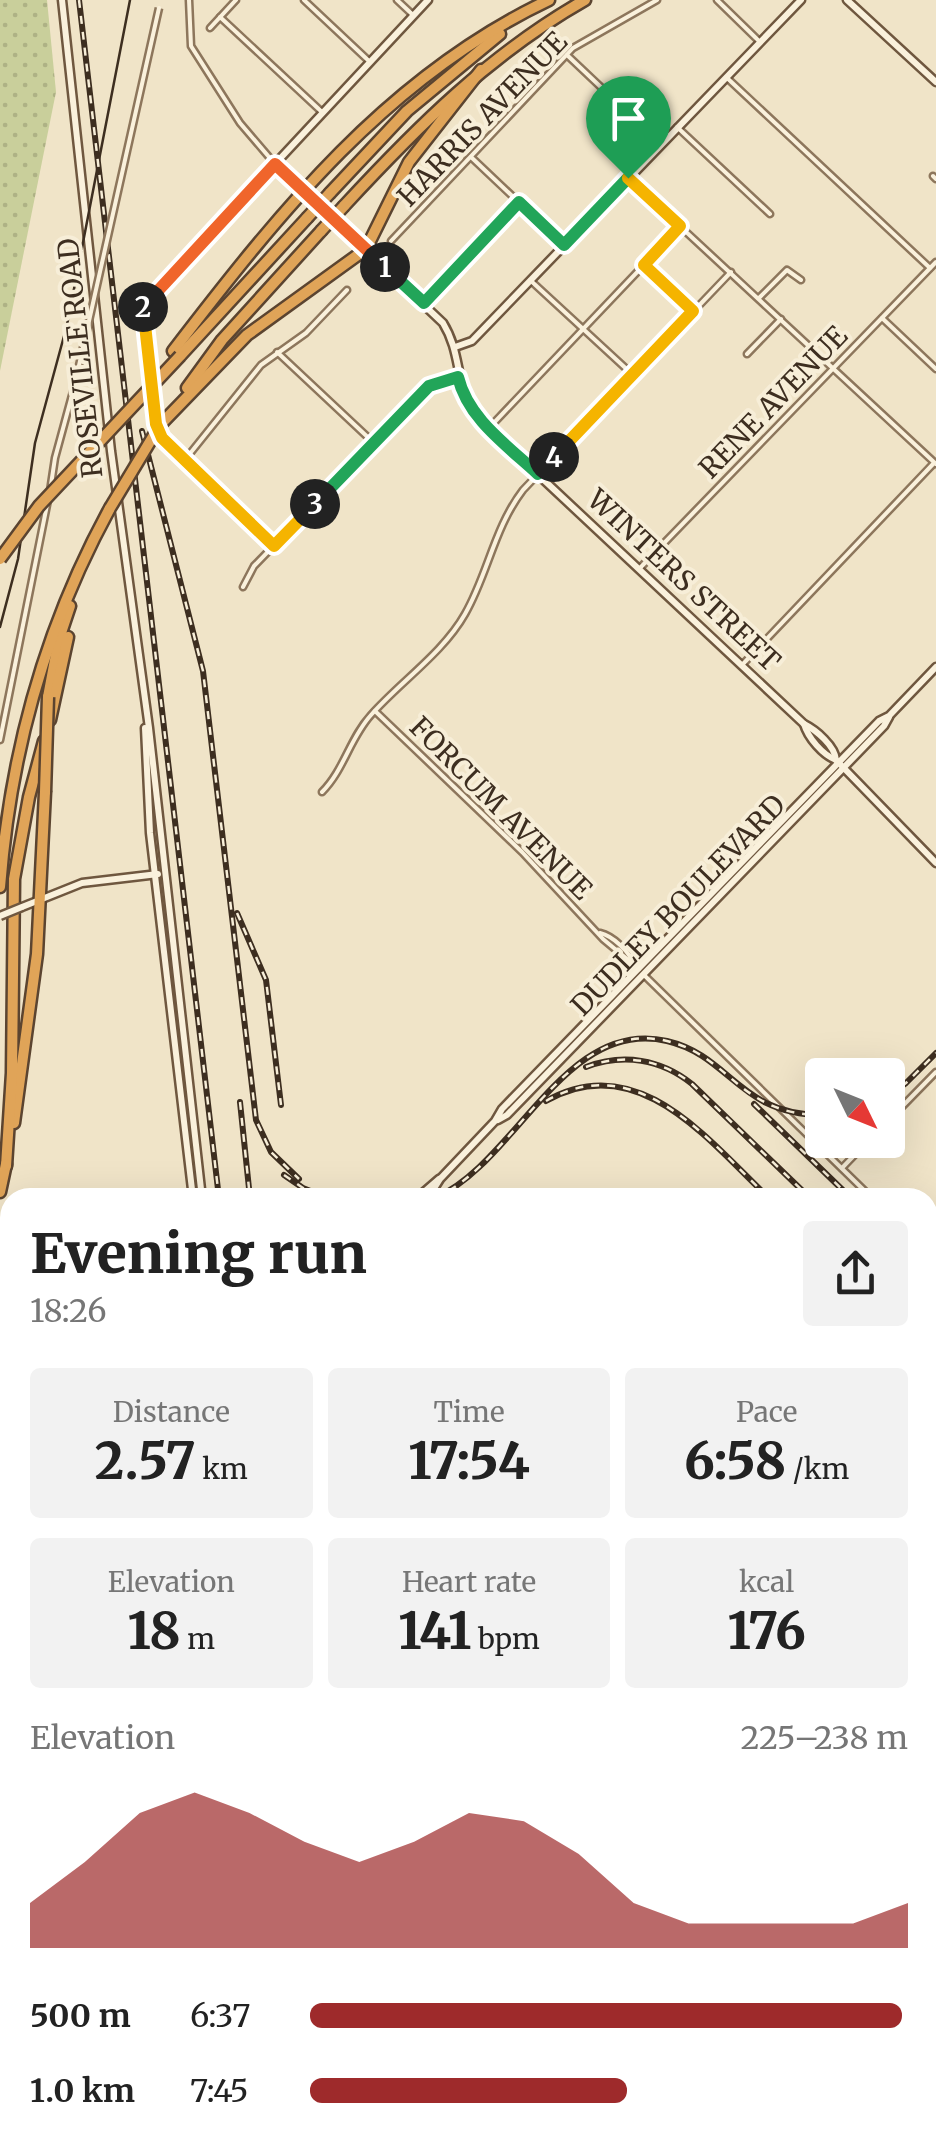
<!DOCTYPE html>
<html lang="en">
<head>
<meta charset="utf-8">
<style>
	body { margin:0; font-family:Merriweather,serif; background:#f2f2f2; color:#222; height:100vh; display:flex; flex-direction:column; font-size:38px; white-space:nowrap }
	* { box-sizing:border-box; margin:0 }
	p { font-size:32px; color:#767676 }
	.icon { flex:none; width:55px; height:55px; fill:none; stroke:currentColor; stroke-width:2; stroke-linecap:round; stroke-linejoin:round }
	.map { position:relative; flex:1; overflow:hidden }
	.side { position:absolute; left:0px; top:1188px; width:938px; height:962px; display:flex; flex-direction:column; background:#fff; border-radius:30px 30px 0 0; box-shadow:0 10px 40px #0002 }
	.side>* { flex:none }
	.needle { width:65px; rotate:133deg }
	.tools { position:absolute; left:805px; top:1058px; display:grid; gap:20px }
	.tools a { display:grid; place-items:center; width:100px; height:100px; border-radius:10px; background:#fff; box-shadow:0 10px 40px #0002; font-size:50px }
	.pin { position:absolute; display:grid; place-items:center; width:85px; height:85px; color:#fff; margin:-102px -42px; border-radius:50% 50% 50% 0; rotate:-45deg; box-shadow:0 0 10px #0007 }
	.pin .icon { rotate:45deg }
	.km { position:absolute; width:50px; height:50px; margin:-25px; border-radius:50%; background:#222; color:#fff; font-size:28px; line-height:50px; text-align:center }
	.round { display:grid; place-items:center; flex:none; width:105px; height:105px; border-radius:10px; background:#f2f2f2 }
	.headline { display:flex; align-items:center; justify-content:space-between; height:170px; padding:0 30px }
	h1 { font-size:55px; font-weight:800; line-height:75px }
	.figures { display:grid; grid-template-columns:repeat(3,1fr); gap:15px; height:170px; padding:10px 30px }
	.figures div { display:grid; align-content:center; border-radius:10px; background:#f2f2f2; text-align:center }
	.figures b { font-size:50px; font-weight:800 }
	.figures small { font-size:28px; font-weight:400 }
	.figures p { font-size:28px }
	.chart { height:280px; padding:20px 30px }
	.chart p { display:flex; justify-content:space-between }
	.chart svg { width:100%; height:180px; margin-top:10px; fill:#9e2a2b; opacity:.7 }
	ul { padding:0 30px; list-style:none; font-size:32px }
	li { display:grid; grid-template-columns:160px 120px 1fr; align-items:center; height:75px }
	li i { height:25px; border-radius:12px; background:#9e2a2b }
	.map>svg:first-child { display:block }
	.grass { fill:url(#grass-dots) }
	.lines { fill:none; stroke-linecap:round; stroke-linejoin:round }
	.stream { stroke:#6f938a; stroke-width:2.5 }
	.taxiway { stroke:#968974; stroke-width:12 }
	.runway { stroke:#968974; stroke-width:30 }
	.street-casing { stroke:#8d765c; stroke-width:9 }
	.secondary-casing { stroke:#6f573f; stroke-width:11 }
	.highway-casing { stroke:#5b4430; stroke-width:15 }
	.street { stroke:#faf1dc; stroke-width:4 }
	.secondary { stroke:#faf1dc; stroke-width:6 }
	.highway { stroke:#e0a458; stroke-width:10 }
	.tram { stroke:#3d2e20; stroke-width:2.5 }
	.rail-casing { stroke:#3d2e20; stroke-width:6 }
	.rail { stroke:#f7eed8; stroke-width:2.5; stroke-dasharray:8; stroke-linecap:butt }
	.street-bridge-casing { stroke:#8d765c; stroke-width:9; stroke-linecap:butt }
	.secondary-bridge-casing { stroke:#6f573f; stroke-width:11; stroke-linecap:butt }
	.highway-bridge-casing { stroke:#5b4430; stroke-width:15; stroke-linecap:butt }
	.street-bridge { stroke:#faf1dc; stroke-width:4 }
	.secondary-bridge { stroke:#faf1dc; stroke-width:6 }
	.highway-bridge { stroke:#e0a458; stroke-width:10 }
	.split-1-casing { stroke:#fff; stroke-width:20 }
	.split-2-casing { stroke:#fff; stroke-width:20 }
	.split-3-casing { stroke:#fff; stroke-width:20 }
	.split-4-casing { stroke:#fff; stroke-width:20 }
	.split-5-casing { stroke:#fff; stroke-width:20 }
	.split-1 { stroke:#22a559; stroke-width:12 }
	.split-2 { stroke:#f0652b; stroke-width:12 }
	.split-3 { stroke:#f5b400; stroke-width:12 }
	.split-4 { stroke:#22a559; stroke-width:12 }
	.split-5 { stroke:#f5b400; stroke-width:12 }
	.labels { text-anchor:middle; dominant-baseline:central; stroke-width:8; stroke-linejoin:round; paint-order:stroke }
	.street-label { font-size:28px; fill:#3d2e20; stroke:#f7eed8 }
</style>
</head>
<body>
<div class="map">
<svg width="936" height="2149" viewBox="0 0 936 2149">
	<defs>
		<pattern id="grass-dots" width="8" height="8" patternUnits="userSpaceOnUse" patternTransform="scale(2.5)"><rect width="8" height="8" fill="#c9cf9b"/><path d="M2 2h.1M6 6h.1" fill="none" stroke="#aeb285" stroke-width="1.8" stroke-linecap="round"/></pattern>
	</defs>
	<rect width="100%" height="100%" fill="#f0e4c8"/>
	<path class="grass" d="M0 0H47L56 92 0 371Z"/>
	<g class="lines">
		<g class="stream">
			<path d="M928 1446 936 1448"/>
			<path d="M423 2149 425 2140"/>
		</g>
		<g class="taxiway">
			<path d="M928 1500H936"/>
			<path d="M928 1860H936"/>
			<path d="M928 1894 936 1902"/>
			<path d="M928 2027 936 2026"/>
		</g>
		<path class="runway" d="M928 1666 936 1674"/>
		<g class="street-casing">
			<g id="street">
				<path d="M304 0 370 62"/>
				<path d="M397 0 413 15"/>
				<path d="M717 0 760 42"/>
				<path d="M220 17 323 113"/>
				<path d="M210 28 236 0"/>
				<path d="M567 55 661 144"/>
				<path d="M726 77 930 268"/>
				<path d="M677 127 770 214"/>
				<path d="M471 157 564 245"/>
				<path d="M933 176 936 179"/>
				<path d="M628 178 936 464"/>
				<path d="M391 241 573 48 657 0"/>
				<path d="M643 265 693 311"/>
				<path d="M530 280 633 375"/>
				<path d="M759 298 787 270 801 280"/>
				<path d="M424 303 519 202"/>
				<path d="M882 318 936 369"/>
				<path d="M277 352 374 443"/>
				<path d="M747 354 781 319"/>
				<path d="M152 380 143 305 275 164 240 123 191 46 189 0"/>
				<path d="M153 390 157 425"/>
				<path d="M489 428 680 227"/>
				<path d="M160 434 275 546"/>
				<path d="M184 461 261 365 306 333 347 290"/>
				<path d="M50 491 55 458 74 388"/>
				<path d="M639 569 936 262"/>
				<path d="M243 587 254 566 427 388 439 381 458 377"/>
				<path d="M742 665 934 463"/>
				<path d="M375 711 522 852 603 939 639 969"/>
				<path d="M0 740 48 500"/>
				<path d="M322 792C344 770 350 738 371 715 400 682 443 653 465 614 488 574 494 528 523 490L731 272"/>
				<path d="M600 933C613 936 630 952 634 965"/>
				<path d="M645 976 872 1198"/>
				<path d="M888 1121 936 1072"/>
				<path d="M842 1168 869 1140"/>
				<path d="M928 1249 936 1257"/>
				<path d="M446 2149 454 2140"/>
				<path d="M636 2149 644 2140"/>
			</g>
		</g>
		<g class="secondary-casing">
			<g id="secondary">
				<path d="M62 0 111 451 149 728 202 1198"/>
				<path d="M428 0 275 164 443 323C464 357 453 391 482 422L804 724C816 730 835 746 836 760"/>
				<path d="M847 0 936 82"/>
				<path d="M455 347 472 341 801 0"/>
				<path d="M804 724C808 738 823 755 836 760L936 863"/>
				<path d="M145 728 150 833 193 1198"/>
				<path d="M22 907 82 883 158 874"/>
				<path d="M498 1120 507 1115 884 726 889 717"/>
				<path d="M417 1198 439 1179"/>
				<path d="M428 1198 440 1179 495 1121 502 1109 879 721 889 716 936 667"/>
				<path d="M0 1502 10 1490"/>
				<path d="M302 2140 303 2149"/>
				<path d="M311 2140 312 2149"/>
				<path d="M376 2140 378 2149"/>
				<path d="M43 2149 51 2140"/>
			</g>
		</g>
		<g class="highway-casing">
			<g id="highway">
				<path d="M330 193 407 111 500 34"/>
				<path d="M344 206C417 127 490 54 585 0"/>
				<path d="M173 351C279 213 388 76 549 0"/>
				<path d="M180 356 307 218"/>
				<path d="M187 388 222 340 321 231"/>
				<path d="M160 425 247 335 366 249 409 162 481 70"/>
				<path d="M48 697 59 639 70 606"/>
				<path d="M50 720 68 637"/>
				<path d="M0 887C10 754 46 625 110 508"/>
				<path d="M14 1123 37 954 45 792"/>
				<path d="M6 1166 12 1073 14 879 29 797 44 741"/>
				<path d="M0 1192 6 1164"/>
			</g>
		</g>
		<use href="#street" class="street"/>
		<use href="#secondary" class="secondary"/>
		<use href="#highway" class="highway"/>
		<path class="tram" d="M0 627 18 559 35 443 67 325 130 0"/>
		<g class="rail-casing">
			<g id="rail">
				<path d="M79 0 219 1198"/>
				<path d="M142 431 203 671 256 1120 271 1152 299 1179"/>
				<path d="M237 913 266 980 281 1105"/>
				<path d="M586 1067C623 1053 661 1059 692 1084L810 1198"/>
				<path d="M888 1096 906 1083 936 1053"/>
				<path d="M546 1101C638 1048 709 1141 769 1198"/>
				<path d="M240 1102 250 1198"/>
				<path d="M754 1104 851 1198"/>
				<path d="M284 1175 303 1188 328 1198"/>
				<path d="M435 1198C516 1163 565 1017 667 1041 731 1056 739 1115 822 1115"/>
				<path d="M928 1267 936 1275"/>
				<path d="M928 1311 936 1319"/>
				<path d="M928 1350 936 1358"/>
				<path d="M0 1755 10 1739"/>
				<path d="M0 1913 10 1921"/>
				<path d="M331 2140 332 2149"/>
			</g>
		</g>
		<use href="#rail" class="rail"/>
		<g class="street-bridge-casing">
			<path id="street-bridge" d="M74 388 159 8"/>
		</g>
		<g class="secondary-bridge-casing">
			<path id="secondary-bridge" d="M0 916 22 907"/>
		</g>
		<g class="highway-bridge-casing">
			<g id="highway-bridge">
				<path d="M307 218 330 193"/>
				<path d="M321 231 344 206"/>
				<path d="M110 508 160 425"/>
				<path d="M0 559 39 506 180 356"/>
				<path d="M45 792 48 697"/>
			</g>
		</g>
		<use href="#street-bridge" class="street-bridge"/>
		<use href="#secondary-bridge" class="secondary-bridge"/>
		<use href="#highway-bridge" class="highway-bridge"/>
	</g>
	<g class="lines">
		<g class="split-1-casing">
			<path id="split-1" d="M385 267 424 303 519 202 564 245 628 178"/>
		</g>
		<g class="split-2-casing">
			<path id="split-2" d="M143 307 275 164 385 267"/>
		</g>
		<g class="split-3-casing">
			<path id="split-3" d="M143 307 156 424 162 438 274 546 315 504"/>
		</g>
		<g class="split-4-casing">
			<path id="split-4" d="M315 504 429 386 458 377C468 419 508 446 538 474L554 457"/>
		</g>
		<g class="split-5-casing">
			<path id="split-5" d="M554 457 693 311 644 265 680 226 628 178"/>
		</g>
		<use href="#split-1" class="split-1"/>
		<use href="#split-2" class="split-2"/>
		<use href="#split-3" class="split-3"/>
		<use href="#split-4" class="split-4"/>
		<use href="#split-5" class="split-5"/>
	</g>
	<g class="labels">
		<g class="street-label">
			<text transform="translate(482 119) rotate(-46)">HARRIS AVENUE</text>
			<text transform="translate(80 358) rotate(-96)">ROSEVILLE ROAD</text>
			<text transform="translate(773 402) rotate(-46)">RENE AVENUE</text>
			<text transform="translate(684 580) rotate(43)">WINTERS STREET</text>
			<text transform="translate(501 808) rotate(45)">FORCUM AVENUE</text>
			<text transform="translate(678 905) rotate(-46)">DUDLEY BOULEVARD</text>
		</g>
	</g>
</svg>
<div class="tools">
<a><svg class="needle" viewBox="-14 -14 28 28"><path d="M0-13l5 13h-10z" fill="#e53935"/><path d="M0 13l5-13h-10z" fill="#767676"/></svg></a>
</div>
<div class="pin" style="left:628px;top:178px;background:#1e9e55"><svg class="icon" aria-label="arrive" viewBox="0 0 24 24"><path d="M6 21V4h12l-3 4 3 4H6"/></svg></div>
<b class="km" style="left:385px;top:267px">1</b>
<b class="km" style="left:143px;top:307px">2</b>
<b class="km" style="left:315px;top:504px">3</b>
<b class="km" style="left:554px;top:457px">4</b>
<section class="side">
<div class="headline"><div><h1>Evening run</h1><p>18:26</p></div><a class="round"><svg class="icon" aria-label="share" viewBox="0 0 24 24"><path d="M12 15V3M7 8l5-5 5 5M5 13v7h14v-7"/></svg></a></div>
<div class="figures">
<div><p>Distance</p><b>2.57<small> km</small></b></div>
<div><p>Time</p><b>17:54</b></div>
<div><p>Pace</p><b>6:58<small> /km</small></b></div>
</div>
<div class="figures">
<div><p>Elevation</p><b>18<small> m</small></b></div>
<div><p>Heart rate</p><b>141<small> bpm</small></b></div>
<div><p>kcal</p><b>176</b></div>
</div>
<div class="chart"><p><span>Elevation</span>225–238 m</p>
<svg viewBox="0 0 160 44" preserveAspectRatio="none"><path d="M0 44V33L10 23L20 11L30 6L40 11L50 18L60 23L70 18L80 11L90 13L100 21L110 33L120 38L130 38L140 38L150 38L160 33V44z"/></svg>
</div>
<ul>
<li><b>500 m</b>6:37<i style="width:99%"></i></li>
<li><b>1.0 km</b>7:45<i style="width:53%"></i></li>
</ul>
</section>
</div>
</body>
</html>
